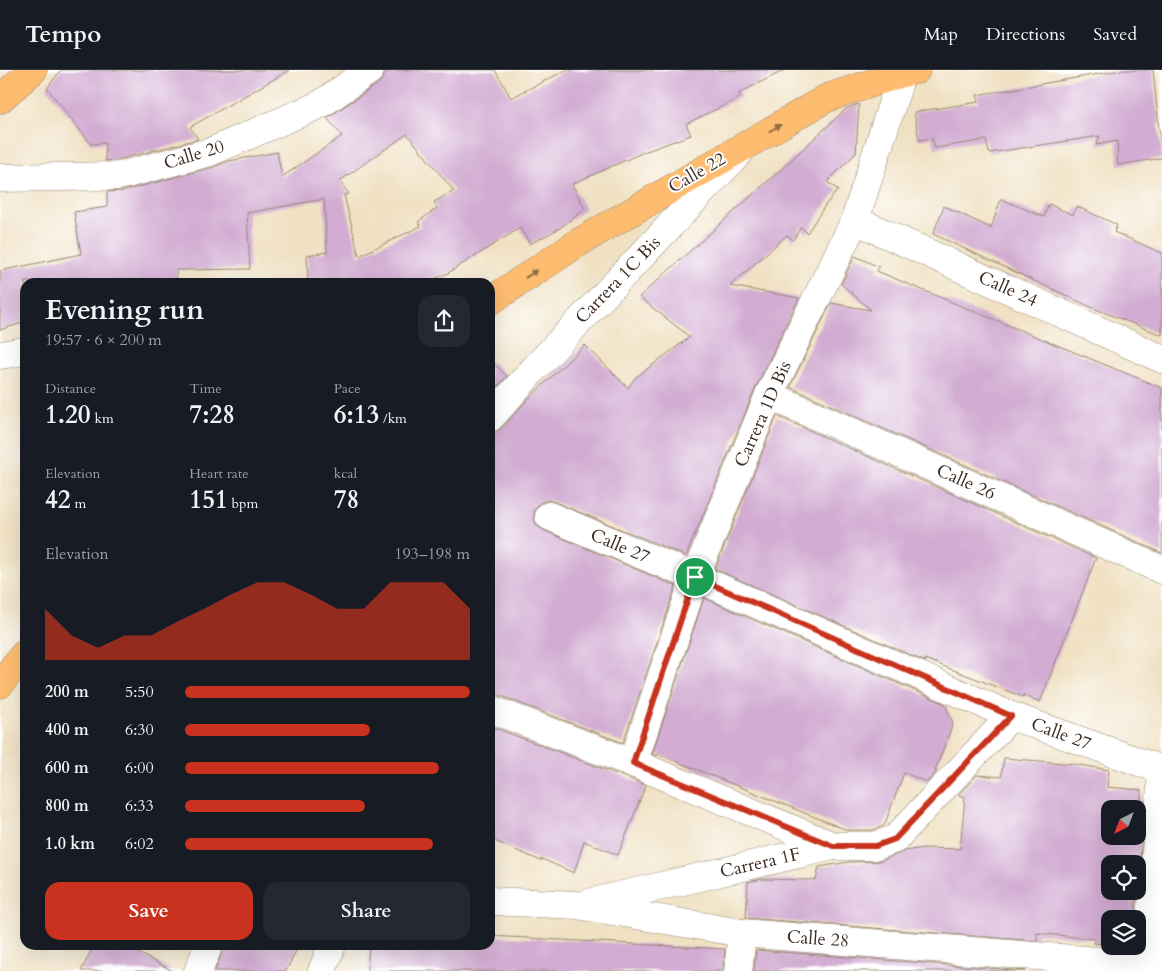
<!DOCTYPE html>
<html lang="en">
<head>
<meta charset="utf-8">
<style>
	body { margin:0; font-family:Cardo,serif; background:#242831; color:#f1f3f6; height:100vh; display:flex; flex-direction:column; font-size:19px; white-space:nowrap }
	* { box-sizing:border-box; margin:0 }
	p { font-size:16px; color:#9ea1a6 }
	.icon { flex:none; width:28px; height:28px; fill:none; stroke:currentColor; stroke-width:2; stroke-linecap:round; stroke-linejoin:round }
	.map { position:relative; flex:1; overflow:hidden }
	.sheet { position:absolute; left:20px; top:208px; width:475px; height:672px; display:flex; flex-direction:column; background:#171b24; border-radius:15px; box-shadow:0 5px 20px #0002 }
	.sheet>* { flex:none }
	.needle { width:32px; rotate:222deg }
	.controls { position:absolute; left:1101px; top:730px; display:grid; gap:10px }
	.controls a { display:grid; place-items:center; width:45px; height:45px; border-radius:10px; background:#171b24; box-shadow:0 5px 20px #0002; font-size:25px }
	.pin { position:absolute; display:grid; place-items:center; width:42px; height:42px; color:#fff; margin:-21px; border:2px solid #fff; border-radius:50%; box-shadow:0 1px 5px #0007 }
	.round { display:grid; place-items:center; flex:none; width:52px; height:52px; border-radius:15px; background:#242831 }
	.overview { display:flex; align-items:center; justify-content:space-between; height:85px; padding:0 25px }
	h1 { font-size:28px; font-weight:700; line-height:38px }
	.figures { display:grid; grid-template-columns:repeat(3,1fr); gap:8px; height:85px; padding:5px 25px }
	.figures div { display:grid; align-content:center }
	.figures b { font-size:25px; font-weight:700 }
	.figures small { font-size:14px; font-weight:400 }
	.figures p { font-size:14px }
	.chart { height:140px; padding:10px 25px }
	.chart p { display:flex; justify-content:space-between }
	.chart svg { width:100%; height:90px; margin-top:5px; fill:#c8321e; opacity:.7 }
	.button { display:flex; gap:10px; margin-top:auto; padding:10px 25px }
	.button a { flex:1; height:58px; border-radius:15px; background:#c8321e; color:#fff; font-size:20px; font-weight:700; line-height:58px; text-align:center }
	.button a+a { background:#242831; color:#f1f3f6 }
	ul { padding:0 25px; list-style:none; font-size:16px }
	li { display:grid; grid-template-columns:80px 60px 1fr; align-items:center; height:38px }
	li i { height:12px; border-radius:6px; background:#c8321e }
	header { display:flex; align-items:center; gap:30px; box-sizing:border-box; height:70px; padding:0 25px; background:#171b24; border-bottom:1px solid #363941 }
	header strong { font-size:24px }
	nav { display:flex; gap:28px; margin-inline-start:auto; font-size:18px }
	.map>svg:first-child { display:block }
	.building { fill:#d2acd2; fill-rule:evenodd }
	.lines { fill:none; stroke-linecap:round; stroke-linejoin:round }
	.street-casing { stroke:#968670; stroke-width:29 }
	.primary-casing { stroke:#968670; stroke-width:29 }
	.street { stroke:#fff; stroke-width:28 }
	.primary { stroke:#fdbc6f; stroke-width:28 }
	.oneway { fill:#926c42 }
	.route-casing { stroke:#fff; stroke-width:10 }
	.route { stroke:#c8321e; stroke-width:6 }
	.labels { text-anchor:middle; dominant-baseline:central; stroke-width:4; stroke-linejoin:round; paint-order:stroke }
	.street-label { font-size:18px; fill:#3b2a1e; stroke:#fff }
</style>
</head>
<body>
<header>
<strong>Tempo</strong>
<nav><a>Map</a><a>Directions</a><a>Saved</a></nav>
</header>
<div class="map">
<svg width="1162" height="901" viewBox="0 0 1162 901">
	<rect width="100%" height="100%" fill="#fff"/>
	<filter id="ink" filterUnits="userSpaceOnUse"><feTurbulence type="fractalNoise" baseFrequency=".02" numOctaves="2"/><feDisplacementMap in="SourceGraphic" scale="10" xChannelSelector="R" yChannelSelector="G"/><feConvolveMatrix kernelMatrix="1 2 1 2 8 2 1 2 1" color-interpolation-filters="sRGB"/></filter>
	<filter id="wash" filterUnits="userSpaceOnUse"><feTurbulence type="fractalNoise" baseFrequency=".0096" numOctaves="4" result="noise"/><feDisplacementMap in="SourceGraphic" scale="20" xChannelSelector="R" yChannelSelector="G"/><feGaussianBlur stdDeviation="1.12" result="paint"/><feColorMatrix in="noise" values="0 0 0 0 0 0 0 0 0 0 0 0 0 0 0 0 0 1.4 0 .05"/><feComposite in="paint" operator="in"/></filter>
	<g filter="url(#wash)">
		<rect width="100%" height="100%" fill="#f0e1c3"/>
		<g id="blocks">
			<g class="building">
				<path d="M61 0H290L190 57 198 69 117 90 105 91V73L91 74 47 18Z"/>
				<path d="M390 0H495L511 28 566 0H785L739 23 741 27 686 54 691 65 644 82 572 114 585 139 560 158 530 174 520 158 448 203 429 212H303L308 210 307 185 327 182 324 129 247 143 250 199 176 200 177 212H25V252L0 260V201L81 184 74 142 107 137V122L123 121 214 97 229 91 277 82 282 107 342 66 327 48 379 13 385 4ZM407 64 454 121 434 132 437 138 418 152 421 156 359 186 344 125 349 124 342 115 341 110Z"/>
				<path d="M1122 0H1153L1162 88 1118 95 1117 71 1096 75 1100 66 989 83 986 70 935 78 932 68 919 70 914 42 979 32 977 25Z"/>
				<path d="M859 34 856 83 827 112 838 120 826 134 807 163 801 157 793 170 787 165 730 216 799 228 755 319 686 486 555 432 548 430 540 433 534 440V448L536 455 543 460 676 516 623 673 496 624H490V363H495L502 358 530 327 585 275 628 318 635 308 690 267 639 227 779 101 847 38Z"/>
				<path d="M1001 129 1044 147 1049 134 1073 145 1076 136 1117 155 1114 162 1162 183V265L1093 238 933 164 944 136 991 158Z"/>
				<path d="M855 186 879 197 877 201 910 215 1162 318V483L790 317 831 233 871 240 841 214Z"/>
				<path d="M490 290 507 306 490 325Z"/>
				<path d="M777 346 1096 488 1040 632 1023 625V627L925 589 926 592 715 499Z"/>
				<path d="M704 528 945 634 953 653 935 701H937L927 712 904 703 884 756 873 760H847L658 684 657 686 652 684Z"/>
				<path d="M490 656 646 715 618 785 584 771 574 803 542 789 541 791 490 769Z"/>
				<path d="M1004 688 1074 694 1109 700 1107 717 1141 720V731H1144L1138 820V794H1110V821H1137L1135 849H1110V875L1094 873V869L1037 863V871L746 848 748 812 762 809 816 810 819 797 849 792 881 791 904 781 924 778 960 779 965 727 958 725 977 705 1001 707ZM1110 739H1138V766H1110Z"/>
				<path d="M490 866 725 879 723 901H367L369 875H490Z"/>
				<path d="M94 875H123L173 901H81Z"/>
				<path d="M224 875H299L286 901H215Z"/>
				<path d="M756 880 1026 901H754Z"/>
			</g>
		</g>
	</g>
	<g filter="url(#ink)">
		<use href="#blocks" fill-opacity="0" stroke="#968670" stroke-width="1"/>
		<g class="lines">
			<g class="street-casing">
				<g id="street">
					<path d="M0 108 119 106 210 82 321 34 370 0"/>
					<path d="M855 150 1162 289"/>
					<path d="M0 285 25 281"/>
					<path d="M769 325 1162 500"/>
					<path d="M490 348 534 299 739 83"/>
					<path d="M549 446 695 507 1011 646 1162 700"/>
					<path d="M490 639 633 693 833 776"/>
					<path d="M633 693 695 507 769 325 855 150 902 3 901 0"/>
					<path d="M490 831 577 835 742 863 1162 896"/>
					<path d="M589 833 833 776H876L895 769 1011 646"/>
					<path d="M198 901 209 875"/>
					<path d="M322 901 332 875"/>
					<path d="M738 901 742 863"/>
					<path d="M1147 901 1162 703"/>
				</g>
			</g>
			<g class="primary-casing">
				<g id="primary">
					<path d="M0 29 33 0"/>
					<path d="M490 231 578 173 827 28 902 3 916 0"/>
					<path d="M0 614 25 583"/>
				</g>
			</g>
			<use href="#street" class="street"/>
			<use href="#primary" class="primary"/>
		</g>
		<defs><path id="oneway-solid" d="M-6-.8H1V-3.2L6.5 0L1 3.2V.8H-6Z" transform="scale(1.25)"/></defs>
		<g class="oneway">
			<use href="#oneway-solid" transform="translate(775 58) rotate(-30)"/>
			<use href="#oneway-solid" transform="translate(531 204) rotate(-33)"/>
		</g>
	</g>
	<g class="lines" filter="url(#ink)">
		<g class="route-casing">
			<path id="route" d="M695 507 1011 646 895 769 876 776H833L633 693Z"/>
		</g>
		<use href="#route" class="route"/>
	</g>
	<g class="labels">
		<g class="street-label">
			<text transform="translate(194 85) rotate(-17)">Calle 20</text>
			<text transform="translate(697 103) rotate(-30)">Calle 22</text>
			<text transform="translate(618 210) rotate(-46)">Carrera 1C Bis</text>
			<text transform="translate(1008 219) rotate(24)">Calle 24</text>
			<text transform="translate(763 344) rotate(-66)">Carrera 1D Bis</text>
			<text transform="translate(966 412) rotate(24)">Calle 26</text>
			<text transform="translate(620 476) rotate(23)">Calle 27</text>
			<text transform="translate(1061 664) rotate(20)">Calle 27</text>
			<text transform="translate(760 793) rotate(-13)">Carrera 1F</text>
			<text transform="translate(818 869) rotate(4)">Calle 28</text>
		</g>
	</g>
</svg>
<div class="controls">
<a><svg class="needle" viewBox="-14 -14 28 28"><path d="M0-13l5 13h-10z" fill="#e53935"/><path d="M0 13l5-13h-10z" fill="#9ea1a6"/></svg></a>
<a><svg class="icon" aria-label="locate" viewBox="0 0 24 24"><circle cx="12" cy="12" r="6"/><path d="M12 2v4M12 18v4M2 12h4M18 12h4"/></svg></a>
<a><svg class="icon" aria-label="layers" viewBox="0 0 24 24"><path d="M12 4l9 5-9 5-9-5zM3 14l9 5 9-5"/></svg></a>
</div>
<div class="pin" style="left:695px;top:507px;background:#1e9e55"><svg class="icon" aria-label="arrive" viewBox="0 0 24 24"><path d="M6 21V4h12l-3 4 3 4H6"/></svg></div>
<section class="sheet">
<div class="overview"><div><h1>Evening run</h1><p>19:57 · 6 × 200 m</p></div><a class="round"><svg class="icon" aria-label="share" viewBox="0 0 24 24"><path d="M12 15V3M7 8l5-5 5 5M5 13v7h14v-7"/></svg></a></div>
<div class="figures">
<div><p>Distance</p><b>1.20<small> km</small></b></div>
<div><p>Time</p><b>7:28</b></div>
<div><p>Pace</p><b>6:13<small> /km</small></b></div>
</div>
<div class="figures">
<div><p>Elevation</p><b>42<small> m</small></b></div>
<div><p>Heart rate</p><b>151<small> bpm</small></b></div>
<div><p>kcal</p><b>78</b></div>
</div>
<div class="chart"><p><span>Elevation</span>193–198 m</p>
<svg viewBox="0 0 160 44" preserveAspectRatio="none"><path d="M0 44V19L10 32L20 38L30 32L40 32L50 25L60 19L70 12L80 6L90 6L100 12L110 19L120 19L130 6L140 6L150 6L160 19V44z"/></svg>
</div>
<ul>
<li><b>200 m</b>5:50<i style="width:100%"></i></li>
<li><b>400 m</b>6:30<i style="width:65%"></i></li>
<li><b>600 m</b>6:00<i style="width:89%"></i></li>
<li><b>800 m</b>6:33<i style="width:63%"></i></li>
<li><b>1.0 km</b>6:02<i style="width:87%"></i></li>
</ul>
<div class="button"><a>Save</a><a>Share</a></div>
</section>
</div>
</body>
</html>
